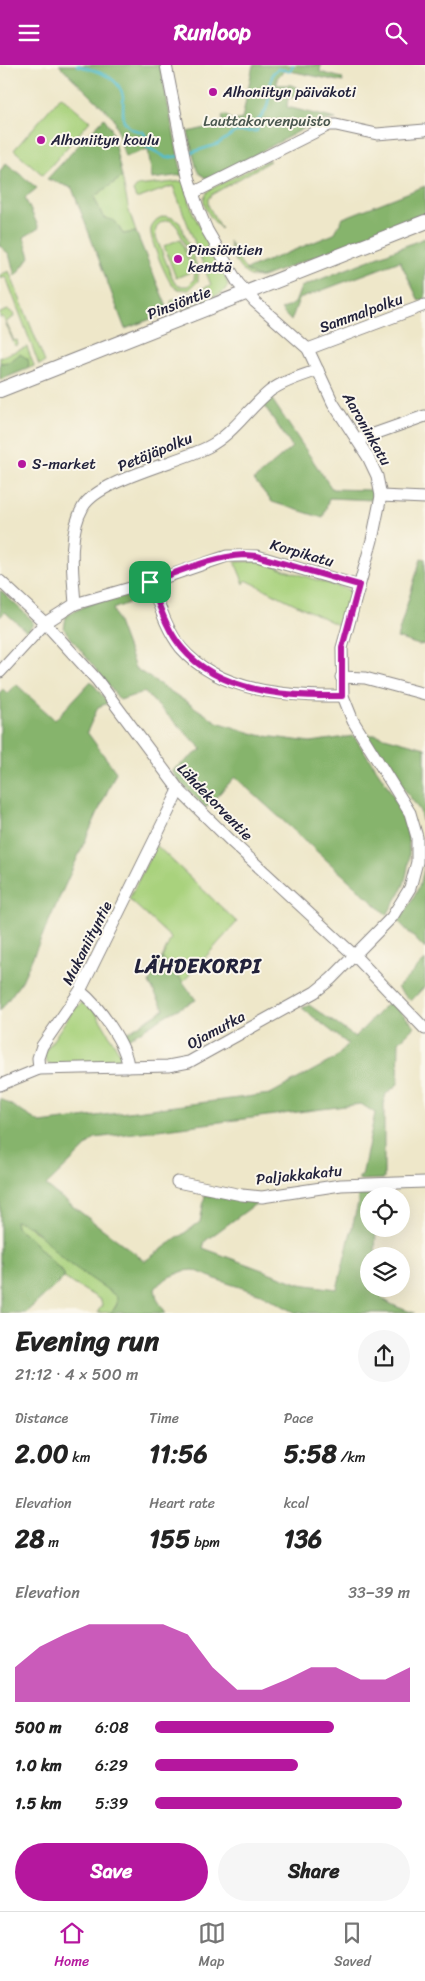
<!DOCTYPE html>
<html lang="en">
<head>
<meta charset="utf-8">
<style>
	body { margin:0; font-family:Sriracha,sans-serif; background:#f6f6f6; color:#222; height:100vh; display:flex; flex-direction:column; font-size:19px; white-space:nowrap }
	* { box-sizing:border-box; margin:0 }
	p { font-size:16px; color:#767676 }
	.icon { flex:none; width:28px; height:28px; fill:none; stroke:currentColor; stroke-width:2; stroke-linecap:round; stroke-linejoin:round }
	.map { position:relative; height:1248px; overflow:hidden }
	.drawer { display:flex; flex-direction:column; background:#fff; flex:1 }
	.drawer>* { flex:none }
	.fabs { position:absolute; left:360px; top:1122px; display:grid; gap:10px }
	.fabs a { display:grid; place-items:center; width:50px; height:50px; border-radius:50%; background:#fff; box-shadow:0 5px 20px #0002; font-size:25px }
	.pin { position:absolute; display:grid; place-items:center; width:42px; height:42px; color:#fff; margin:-21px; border-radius:10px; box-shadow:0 2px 8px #0006 }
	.round { display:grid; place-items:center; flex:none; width:52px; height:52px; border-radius:26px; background:#f6f6f6 }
	.overview { display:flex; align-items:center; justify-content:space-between; height:85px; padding:0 15px }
	h1 { font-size:28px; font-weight:700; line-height:38px }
	.metrics { display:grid; grid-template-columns:repeat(3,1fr); gap:8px; height:85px; padding:5px 15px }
	.metrics div { display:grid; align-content:center }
	.metrics b { font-size:25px; font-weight:700 }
	.metrics small { font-size:14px; font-weight:400 }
	.metrics p { font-size:14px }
	.chart { height:140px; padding:10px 15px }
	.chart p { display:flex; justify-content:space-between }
	.chart svg { width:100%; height:90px; margin-top:5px; fill:#b5179e; opacity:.7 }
	.primary-button { display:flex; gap:10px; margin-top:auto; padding:10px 15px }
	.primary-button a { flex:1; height:58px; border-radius:30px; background:#b5179e; color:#fff; font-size:20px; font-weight:700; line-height:58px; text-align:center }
	.primary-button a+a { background:#f6f6f6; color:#222 }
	ul { padding:0 15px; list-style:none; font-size:16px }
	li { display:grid; grid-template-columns:80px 60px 1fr; align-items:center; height:38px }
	li i { height:12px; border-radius:6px; background:#b5179e }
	header { display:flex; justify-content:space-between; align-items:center; height:65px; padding:0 15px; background:#b5179e; color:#fff; font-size:22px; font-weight:700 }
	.tabs { display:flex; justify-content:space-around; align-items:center; height:70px; border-top:1px solid #e0e0e0; background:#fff; font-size:14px; color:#767676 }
	.tabs a { display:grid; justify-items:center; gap:2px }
	.tabs .on { color:#b5179e }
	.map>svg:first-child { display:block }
	.green { fill:#a9d27d; stroke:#667a5c; fill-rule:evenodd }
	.forest { fill:#86b46c; stroke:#546b54 }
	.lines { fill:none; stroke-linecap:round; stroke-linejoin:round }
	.stream { stroke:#52bdce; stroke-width:2.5 }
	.minor-casing { stroke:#888482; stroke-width:13 }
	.major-casing { stroke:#888482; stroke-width:16 }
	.minor { stroke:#fff; stroke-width:11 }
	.major { stroke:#fff; stroke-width:14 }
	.route-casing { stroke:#fff; stroke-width:10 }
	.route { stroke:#b5179e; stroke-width:6 }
	.poi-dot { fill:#b5179e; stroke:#fbf7ec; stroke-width:2 }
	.labels { text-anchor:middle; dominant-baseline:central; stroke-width:4; stroke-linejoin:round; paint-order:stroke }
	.poi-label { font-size:15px; fill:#22223b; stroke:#fbf7ec; text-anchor:start }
	.park-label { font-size:15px; fill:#4a574f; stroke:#fbf7ec }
	.street-label { font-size:15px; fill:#22223b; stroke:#fbf7ec }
	.district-label { font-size:20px; font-weight:bold; letter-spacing:1px; fill:#22223b; stroke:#fbf7ec }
</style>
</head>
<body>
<header><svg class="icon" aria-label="menu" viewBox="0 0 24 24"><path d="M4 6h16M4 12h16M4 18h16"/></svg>Runloop<svg class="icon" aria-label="search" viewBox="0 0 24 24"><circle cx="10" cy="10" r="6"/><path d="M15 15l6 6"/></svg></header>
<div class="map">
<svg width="425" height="1249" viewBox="0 0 425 1249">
	<rect width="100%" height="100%" fill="#fbf7ec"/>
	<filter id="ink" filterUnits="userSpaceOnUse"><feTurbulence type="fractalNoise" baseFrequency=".02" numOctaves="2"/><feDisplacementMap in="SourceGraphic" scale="10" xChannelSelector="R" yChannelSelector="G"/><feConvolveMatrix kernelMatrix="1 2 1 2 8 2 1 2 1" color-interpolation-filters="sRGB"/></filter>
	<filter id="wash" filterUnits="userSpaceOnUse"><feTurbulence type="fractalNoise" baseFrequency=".0096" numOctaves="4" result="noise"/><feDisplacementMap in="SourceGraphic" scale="20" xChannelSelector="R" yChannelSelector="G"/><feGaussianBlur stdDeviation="1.12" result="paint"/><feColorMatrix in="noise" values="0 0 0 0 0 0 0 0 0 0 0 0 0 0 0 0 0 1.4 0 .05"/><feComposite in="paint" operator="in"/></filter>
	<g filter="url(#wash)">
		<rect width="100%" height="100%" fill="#eee7c9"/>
		<g class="green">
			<path d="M61 31 90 56 43 110 14 85Z"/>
			<path d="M268 95 270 96 211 130 208 134V140L221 164C211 153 196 137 209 125Z"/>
			<path d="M122 112 129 146 136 167 123 169 115 156 103 152 94 131Z"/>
			<path d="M184 116 193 148 226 213 228 221 222 228 177 246 171 244V236L211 220 173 121 139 133H136L133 126 137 121Z"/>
			<path d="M165 151 173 153 180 158 198 204V216L189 225 177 224 171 219C165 209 149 174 151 164 153 156 158 153 165 151ZM169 155 174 158 178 163 195 205 194 215 188 221H179L174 217 156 172C154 162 159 156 169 155Z"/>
			<path d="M180 174 193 206 176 213 164 181Z"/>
			<path d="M229 176C238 193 242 209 263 212 242 216 233 194 229 176Z"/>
			<path d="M9 206 45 297 39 300 6 212 0 214V210Z"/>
			<path d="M8 245 13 248 14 252 6 257 14 276 17 275 18 280 15 281 3 252 0 253V248Z"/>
			<path d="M27 282 34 301 27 304 29 302 21 290 9 297 0 298V292Z"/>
			<path d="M256 496 349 525 351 529 342 562 246 515 244 519 235 497Z"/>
			<path d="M156 780 237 857 183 917 162 893 171 873 129 834Z"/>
			<path d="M82 938H88L92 941 121 990 117 997 50 1000 47 998 44 990 47 984 73 945Z"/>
			<path d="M15 1156 23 1157 116 1231 118 1237 112 1247 97 1248 102 1240 101 1235 64 1213V1209L30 1173 16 1162Z"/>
		</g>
		<g class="forest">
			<path d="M59 0H160L182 110 152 114 148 84 125 92 114 53Z"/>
			<path d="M253 0H321L320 7 342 13 343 17 290 6H284L277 13V20H291L306 26V31L288 33 287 42 336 54 316 57 214 112 206 113 199 108 197 105 188 67 223 59 222 51 225 50 234 56 242 54Z"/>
			<path d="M104 53 111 63 122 112 94 132 103 152 115 156 123 169 136 167 169 247 125 264 72 123 47 114Z"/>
			<path d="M6 98 37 123 25 133 39 163 24 172 30 192 15 211 9 189 0 181V106Z"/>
			<path d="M425 121V148L263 212 255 211 245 205 334 169 343 153Z"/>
			<path d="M425 173V234L419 236 400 196 299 234 291 256 281 245 295 238 301 222Z"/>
			<path d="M20 289 28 294 29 299 27 304 0 315V298L9 297Z"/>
			<path d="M271 333 332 424 373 425V435L329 433 323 453 272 437 254 415 292 382 264 340Z"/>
			<path d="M421 493 425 494V579L419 580 397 573Z"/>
			<path d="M0 525 32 555 33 559 27 567 5 547 0 552Z"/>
			<path d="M145 525 151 529 113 544 135 603 217 657 258 670 310 677 354 671C385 719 423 758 404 819 400 830 392 840 387 850L235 712 206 743 178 715 172 706 202 684 144 627 120 635 64 564 66 551C91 536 116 530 145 525Z"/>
			<path d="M91 616 108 638 98 642 87 667 116 707 22 916 0 946V627L3 624 7 628 16 619 55 655Z"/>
			<path d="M366 670H377L425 683V771L420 746Z"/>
			<path d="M425 797V884L398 856C412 839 422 820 425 797Z"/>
			<path d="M162 893 183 917 196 935 168 949 123 977 120 972 164 944 149 918Z"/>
			<path d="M425 895V921L411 936 397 923Z"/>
			<path d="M390 936 415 961 399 977 398 1019 386 1029 384 1036V1114L359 1115V1112L362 1111 375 1048 361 1039 95 1073 46 1121 145 1196 200 1157 205 1130 257 1138 205 1176 203 1183 300 1219 337 1224 358 1138 357 1123H381L380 1131H369V1164H376L375 1191H369V1224H376C383 1239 400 1243 415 1248H296L261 1229 218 1215 194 1205 184 1206 169 1212 160 1218 155 1224 157 1234 166 1248H110C116 1243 119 1239 116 1231 100 1219 82 1208 66 1196 49 1183 37 1159 15 1156L16 1162 30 1173 64 1209V1213L25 1248H0V1033L40 1058 270 1029 336 993 348 979 302 943 309 940 355 972Z"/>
		</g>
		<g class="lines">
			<g class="stream">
				<path d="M77 0C94 6 120 10 123 32 124 40 122 48 124 56L131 64 143 67 146 72V81C152 86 159 87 166 93L180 91"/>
				<path d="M187 89 218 79 235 67 257 66 258 55C272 44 268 23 273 8L278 4 290 6 293 0"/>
			</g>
		</g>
	</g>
	<g filter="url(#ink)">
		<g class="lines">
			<g class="minor-casing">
				<g id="minor">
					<path d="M193 128 329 60H336L377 69 425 65"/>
					<path d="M308 284 425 240"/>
					<path d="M357 375 425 351"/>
					<path d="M381 431 425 433"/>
					<path d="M0 516 45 558 97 615 179 725 233 778 355 891 425 964"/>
					<path d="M151 517C159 539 166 564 181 583 219 627 289 632 343 631"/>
					<path d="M75 539C73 509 67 470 83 442 98 415 179 397 208 382 233 369 248 344 270 326 283 316 302 311 318 305"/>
					<path d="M0 607 45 558 75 539 151 517 227 491H257L359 521"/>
					<path d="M341 612 365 613 425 629"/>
					<path d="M80 926C98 940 127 980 128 1002"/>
					<path d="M39 1004 38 993 42 981 80 926 179 725"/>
					<path d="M0 1020 39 1004 168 1001 189 997 315 927 331 914 392 852 410 823 417 797V772L410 748 353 656 343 631 342 583 372 475 381 431 377 411 368 392 333 338 308 284 255 237 238 218 207 165 199 146 188 112 166 0"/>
					<path d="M177 1117 242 1130 262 1132 341 1120 425 1117"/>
				</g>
			</g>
			<g class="major-casing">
				<path id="major" d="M0 325 425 157"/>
			</g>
			<use href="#minor" class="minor"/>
			<use href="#major" class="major"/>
		</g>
	</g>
	<g class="lines" filter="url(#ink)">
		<g class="route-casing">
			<path id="route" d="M244 490 257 491 359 520 342 583V631C289 632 219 628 182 583 166 564 159 539 150 517 181 506 211 492 244 490Z"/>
		</g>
		<use href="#route" class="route"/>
	</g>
	<g class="poi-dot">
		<circle cx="213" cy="27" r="5"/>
		<circle cx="41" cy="75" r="5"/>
		<circle cx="178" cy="194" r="5"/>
		<circle cx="22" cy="399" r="5"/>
	</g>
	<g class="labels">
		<g class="poi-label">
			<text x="223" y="27">Alhoniityn päiväkoti</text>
			<text x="51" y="75">Alhoniityn koulu</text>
			<text x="188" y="185">Pinsiöntien<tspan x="188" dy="17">kenttä</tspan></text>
			<text x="32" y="399">S-market</text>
		</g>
		<g class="park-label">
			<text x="267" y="56">Lauttakorvenpuisto</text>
		</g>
		<g class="street-label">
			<text transform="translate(179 238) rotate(-21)">Pinsiöntie</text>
			<text transform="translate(361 248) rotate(-20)">Sammalpolku</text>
			<text transform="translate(367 364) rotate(60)">Aaroninkatu</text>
			<text transform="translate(155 387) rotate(-22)">Petäjäpolku</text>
			<text transform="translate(302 488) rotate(16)">Korpikatu</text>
			<text transform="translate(215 737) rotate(46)">Lähdekorventie</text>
			<text transform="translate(87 878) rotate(-63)">Mukaniityntie</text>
			<text transform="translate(216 965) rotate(-28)">Ojamutka</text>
			<text transform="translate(299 1110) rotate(-6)">Paljakkakatu</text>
		</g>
		<g class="district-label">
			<text x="198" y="901">LÄHDEKORPI</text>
		</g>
	</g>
</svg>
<div class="fabs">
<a><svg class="icon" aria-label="locate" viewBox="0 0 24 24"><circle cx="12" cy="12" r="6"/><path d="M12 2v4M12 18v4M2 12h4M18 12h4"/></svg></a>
<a><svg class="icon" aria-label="layers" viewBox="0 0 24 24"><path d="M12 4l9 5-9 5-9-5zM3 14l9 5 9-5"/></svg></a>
</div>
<div class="pin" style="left:150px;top:517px;background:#1e9e55"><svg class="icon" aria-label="arrive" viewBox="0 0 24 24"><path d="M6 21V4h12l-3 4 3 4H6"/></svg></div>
</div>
<section class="drawer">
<div class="overview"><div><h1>Evening run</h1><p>21:12 · 4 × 500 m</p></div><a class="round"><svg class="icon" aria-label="share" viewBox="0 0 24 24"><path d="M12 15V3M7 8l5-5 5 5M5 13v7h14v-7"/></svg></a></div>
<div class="metrics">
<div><p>Distance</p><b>2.00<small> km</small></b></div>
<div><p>Time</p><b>11:56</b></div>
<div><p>Pace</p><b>5:58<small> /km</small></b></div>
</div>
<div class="metrics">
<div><p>Elevation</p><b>28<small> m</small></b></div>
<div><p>Heart rate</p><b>155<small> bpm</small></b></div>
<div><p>kcal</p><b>136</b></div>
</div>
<div class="chart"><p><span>Elevation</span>33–39 m</p>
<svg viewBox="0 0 160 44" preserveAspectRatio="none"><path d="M0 44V27L10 17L20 11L30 6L40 6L50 6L60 6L70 11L80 27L90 38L100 38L110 33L120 27L130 27L140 33L150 33L160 27V44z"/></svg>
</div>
<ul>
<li><b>500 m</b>6:08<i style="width:70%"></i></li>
<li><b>1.0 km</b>6:29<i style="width:56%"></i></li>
<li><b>1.5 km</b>5:39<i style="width:97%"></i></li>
</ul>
<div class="primary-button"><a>Save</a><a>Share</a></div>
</section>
<nav class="tabs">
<a class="on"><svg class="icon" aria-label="home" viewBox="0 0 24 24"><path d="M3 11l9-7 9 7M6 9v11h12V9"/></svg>Home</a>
<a><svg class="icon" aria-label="map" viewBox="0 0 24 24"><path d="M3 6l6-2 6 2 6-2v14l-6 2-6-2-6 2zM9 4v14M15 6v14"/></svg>Map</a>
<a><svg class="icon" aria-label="saved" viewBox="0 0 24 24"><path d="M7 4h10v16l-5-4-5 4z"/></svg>Saved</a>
</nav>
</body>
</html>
